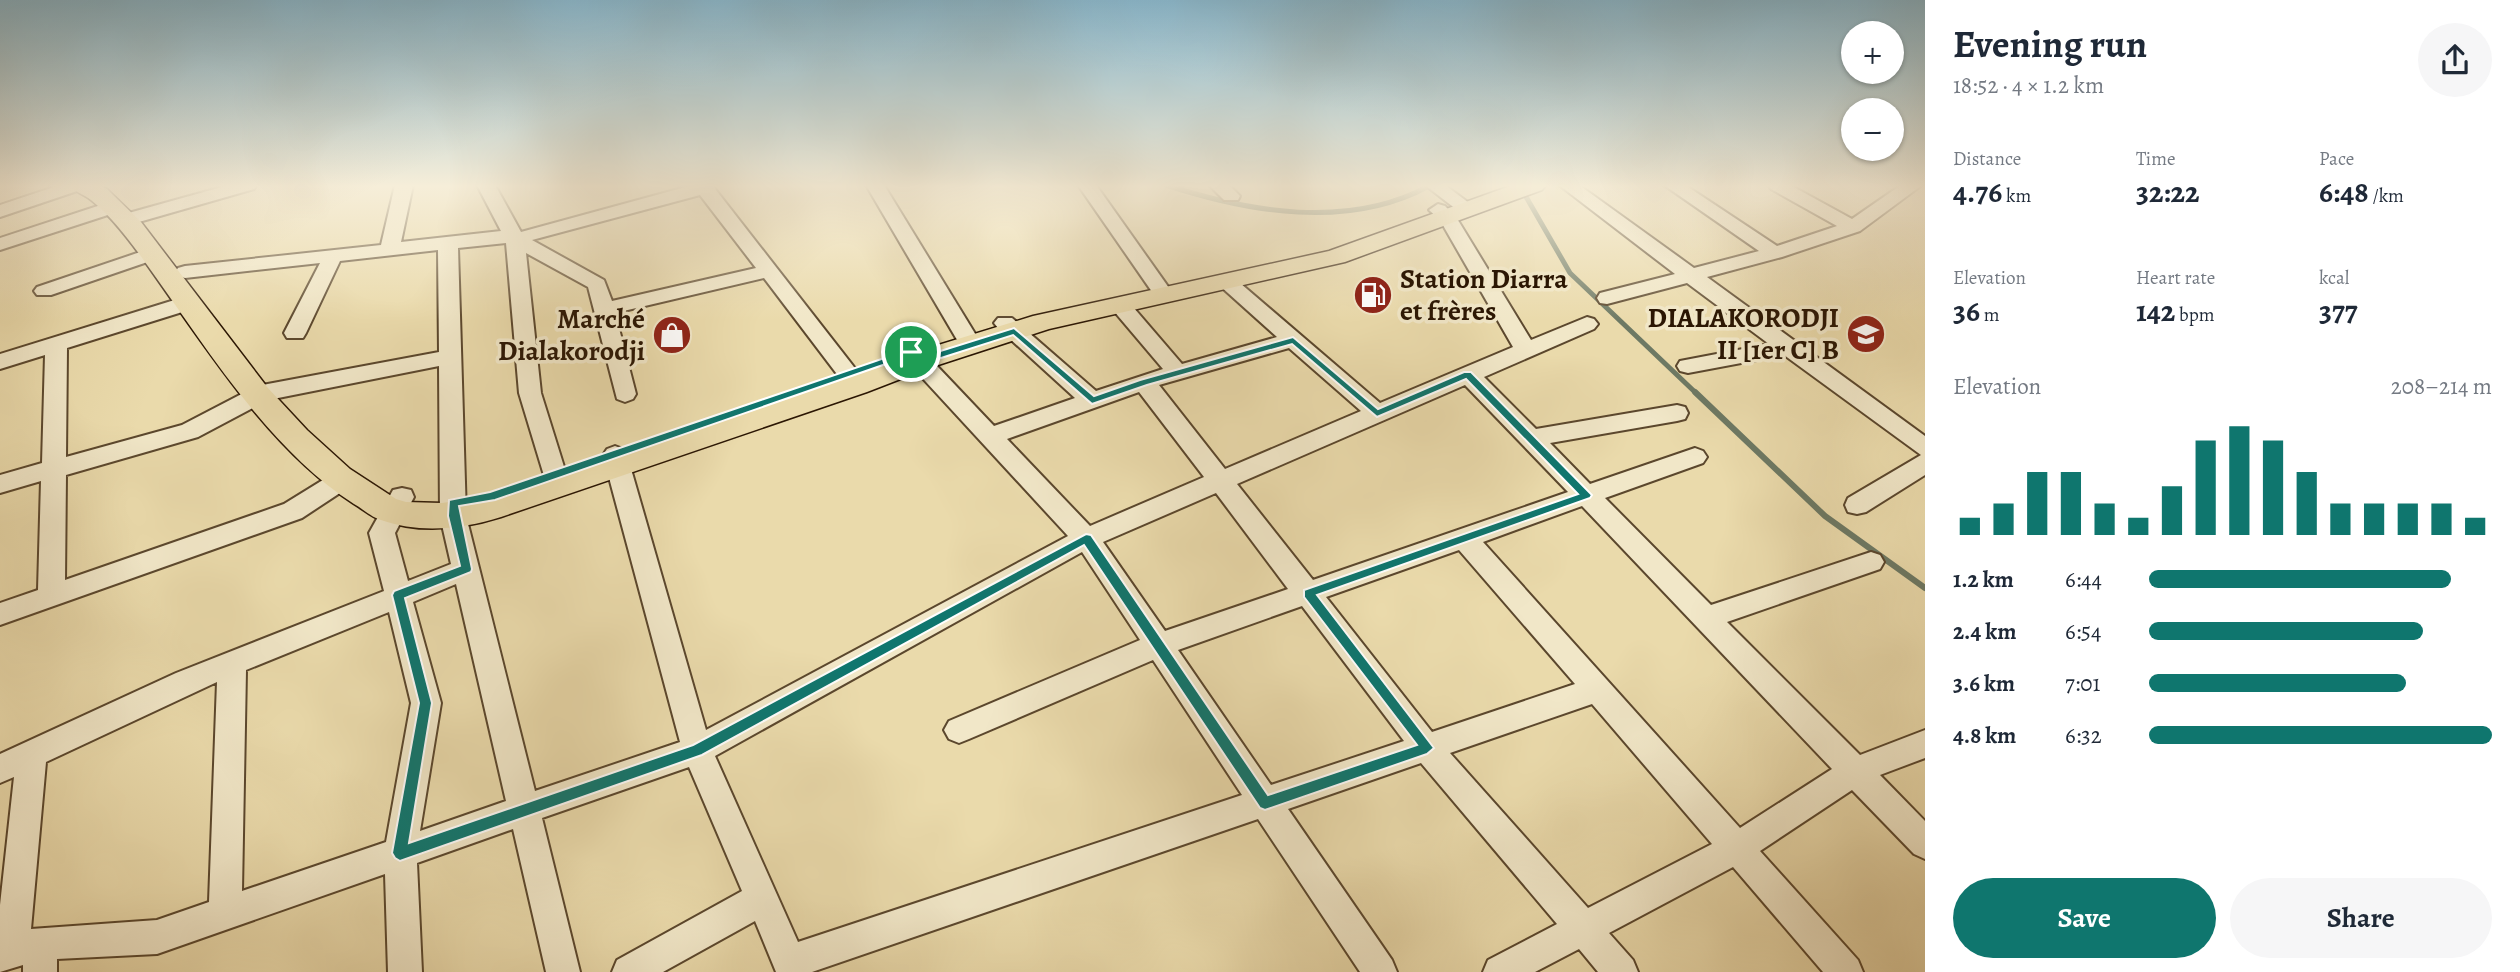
<!DOCTYPE html>
<html lang="en">
<head>
<meta charset="utf-8">
<style>
	body { margin:0; font-family:Alegreya,serif; background:#f6f6f7; color:#1f2937; height:100vh; display:flex; flex-direction:column; font-size:26px; white-space:nowrap }
	* { box-sizing:border-box; margin:0 }
	p { font-size:23px; color:#747a83 }
	.icon { flex:none; width:38px; height:38px; fill:none; stroke:currentColor; stroke-width:2; stroke-linecap:round; stroke-linejoin:round }
	.map { position:relative; flex:1; overflow:hidden }
	.side { display:flex; flex-direction:column; background:#fff; width:595px }
	.side>* { flex:none }
	.fabs { position:absolute; left:1841px; top:21px; display:grid; gap:14px }
	.fabs a { display:grid; place-items:center; width:63px; height:63px; border-radius:50%; background:#fff; box-shadow:0 2px 5px #0004; font-size:35px }
	.pin { position:absolute; display:grid; place-items:center; width:60px; height:60px; color:#fff; margin:-30px; border:4px solid #fff; border-radius:50%; box-shadow:0 2px 7px #0007 }
	.round { display:grid; place-items:center; flex:none; width:74px; height:74px; border-radius:37px; background:#f6f6f7 }
	.headline { display:flex; align-items:center; justify-content:space-between; height:119px; padding:0 28px }
	h1 { font-size:38px; font-weight:600; line-height:52px }
	.stats { display:grid; grid-template-columns:repeat(3,1fr); gap:10px; height:119px; padding:7px 28px }
	.stats div { display:grid; align-content:center }
	.stats b { font-size:30px; font-weight:600 }
	.stats small { font-size:19px; font-weight:400 }
	.stats p { font-size:19px }
	.chart { height:196px; padding:14px 28px }
	.chart p { display:flex; justify-content:space-between }
	.chart svg { width:100%; height:126px; margin-top:7px; stroke:#0f766e; stroke-width:6 }
	.primary-button { display:flex; gap:14px; margin-top:auto; padding:14px 28px }
	.primary-button a { flex:1; height:80px; border-radius:42px; background:#0f766e; color:#fff; font-size:28px; font-weight:600; line-height:80px; text-align:center }
	.primary-button a+a { background:#f6f6f7; color:#1f2937 }
	ul { padding:0 28px; list-style:none; font-size:23px }
	li { display:grid; grid-template-columns:112px 84px 1fr; align-items:center; height:52px }
	li i { height:18px; border-radius:9px; background:#0f766e }
	main { display:flex; flex:1; min-height:0 }
	.map>svg:first-child { display:block }
	.lines { fill:none; stroke-linecap:round; stroke-linejoin:round }
	.stream-far1 { stroke:#6d7964; stroke-width:5 }
	.stream { stroke:#6d7964; stroke-width:6 }
	.minor-casing { stroke:#5b472d; stroke-width:4 }
	.major-casing { stroke:#2b1603; stroke-width:3 }
	.minor { fill:#f1e7c8; fill-rule:evenodd }
	.major { fill:#eadaab; fill-rule:evenodd }
	.route { fill:#0f766e; stroke:#fff; stroke-width:2; fill-rule:evenodd }
	.labels { text-anchor:middle; dominant-baseline:central; stroke-width:7; stroke-linejoin:round; paint-order:stroke }
	.poi-label { font-size:28px; font-weight:bold; fill:#2b1603; stroke:#f1e7c8; text-anchor:end }
</style>
</head>
<body>
<main>
<div class="map">
<svg width="1925" height="972" viewBox="0 0 1925 972">
	<rect width="100%" height="100%" fill="#eadaab"/>
	<filter id="stains"><feTurbulence type="fractalNoise" baseFrequency=".00286" numOctaves="4"/><feColorMatrix values="0 0 0 0 .2 0 0 0 0 .09 0 0 0 0 .02 0 0 0 .5 -.17"/></filter>
	<radialGradient id="worn" r=".72"><stop offset=".6" stop-color="#630" stop-opacity="0"/><stop offset="1" stop-color="#630" stop-opacity=".3"/></radialGradient>
	<g class="lines">
		<g class="stream-far1">
			<path d="M1166 185C1249 212 1348 230 1429 186"/>
			<path d="M1509 185 1525 195 1570 273 1697 394"/>
		</g>
		<path class="stream" d="M1695 392 1825 516 1925 588"/>
		<g class="minor-casing">
			<g id="minor">
				<path d="M60 185H86L83 189 0 217V205Z"/>
				<path d="M229 185H257L254 189 125 226 116 220 118 216Z"/>
				<path d="M395 185H413L401 242 501 231 477 185H495L521 232 693 185H712L868 385 865 390 857 393 849 390 764 278 615 313 636 394 633 399 625 402 617 399 588 287 526 253 541 393 570 486 567 492 558 495 549 492 519 393 506 243 458 248 466 516 535 791 680 742 603 455 607 449 615 446 623 449 627 455 706 730 1068 536 903 357 900 352 903 347H919L994 426 1075 398 998 328 994 323 998 318H1012L1096 391 1163 369 1113 310 1110 305 1113 300H1127L1182 364 1277 337 1219 285 1216 281 1219 277H1233L1380 403 1513 347 1440 220 1429 210 1438 204 1445 206 1456 217 1531 340 1587 317 1594 319 1598 324 1594 329 1484 377 1536 429 1677 405 1685 407 1688 413 1685 419 1677 421 1550 443 1590 484 1695 448 1703 451 1707 457 1703 463 1605 498 1711 605 1871 552 1880 555 1884 562 1880 569 1727 622 1860 755 1925 730V758L1880 775 1925 821V859L1914 854 1852 790 1760 851 1858 960 1863 972H1823L1733 867 1609 933 1633 960 1638 972H1598L1579 949 1535 972H1483L1488 960 1557 924 1421 763 1288 809 1392 960 1397 972H1360L1258 819 812 972H776L755 921 663 972H612L617 960 742 891 689 767 542 818 580 972H546L513 829 417 863 422 972H388L385 874 157 954 57 959V972H23V965L0 972V905L14 777 0 783V754L176 673 384 591 369 533 393 490 402 488 411 490 414 497 395 533 408 581 451 564 440 516 439 366 268 400 198 437 66 475 65 580 284 504 331 475 340 472 349 475 352 481 349 487 302 518 0 625V603L38 590 41 481 0 493V475L42 463 45 355 0 369V354L181 298H195L198 303 195 308 67 348 66 457 182 425 257 386 439 352 438 250 340 261 306 333 303 338H287L284 333 320 263 185 278 178 276 175 272 178 268 185 266 381 245ZM700 195 756 268 612 301 604 280 532 240ZM1289 348 1361 411 1225 469 1159 385ZM1465 385 1568 492 1313 580 1237 484ZM1139 392 1204 477 1090 526 1007 439ZM1216 493 1288 589 1165 631 1103 542ZM1582 506 1832 769 1740 828 1483 542ZM1459 550 1575 684 1432 732 1326 597ZM1082 552 1140 640 949 721 944 730 949 739 959 743 969 739 1153 660 1242 795 798 942 715 756ZM456 584 506 801 420 831 441 703 413 602ZM1302 606 1404 741 1271 785 1178 650ZM389 612 411 703 386 842 242 891 246 670ZM217 682 209 902 157 920 31 929 46 762ZM1592 704 1712 844 1588 908 1450 753Z"/>
				<path d="M866 185H884L982 345 979 350H963Z"/>
				<path d="M1078 185H1096L1174 295 1171 299H1157Z"/>
				<path d="M1209 185H1229L1240 196 1238 200H1224Z"/>
				<path d="M1425 185H1445L1477 209 1475 213H1461Z"/>
				<path d="M1559 185H1579L1694 268 1759 251 1664 185H1685L1777 246 1837 226 1771 189 1768 185H1790L1852 219 1901 185H1922L1860 231 1782 257 1707 277 1925 436V475L1866 512 1857 514 1848 512 1845 505 1848 498 1921 455 1784 355 1688 373 1680 371 1677 366 1680 361 1769 344 1687 283 1607 304 1600 303 1597 298 1600 293 1675 274Z"/>
				<path d="M113 201 120 203 122 207 120 211 0 250V238Z"/>
				<path d="M152 248 162 254 159 258 51 295H37L34 291 37 287Z"/>
			</g>
		</g>
		<g class="major-casing">
			<path id="major" d="M71 185H99L107 189 141 222 267 387 307 430 350 469 396 499 406 502 442 503 489 496 847 378 909 354 1033 316 1329 251 1513 185H1546L1542 190 1345 262 1049 329 929 368 867 392 501 517C463 529 420 534 381 520 371 517 363 509 354 504 266 448 201 339 140 255 126 236 110 215 91 200 84 194 75 193 71 185Z"/>
		</g>
		<use href="#minor" class="minor"/>
		<use href="#major" class="major"/>
	</g>
	<linearGradient id="sky" x2="0" y2="1"><stop stop-color="#88b7cd"/><stop offset="0.58" stop-color="#f6eed9"/><stop offset="1" stop-color="#f6eed9" stop-opacity="0"/></linearGradient>
	<rect width="1925" height="321" fill="url(#sky)"/>
	<path class="route" d="M1014 328 1094 396 1140 380 1293 337 1378 409 1464 372H1471L1592 495 1590 498 1317 595 1434 748 1427 754 1265 810 1260 808 1084 545 702 755 400 861 395 858 392 853 419 703 392 595 394 591 460 566 448 516 449 500 490 492 908 350H915L921 357ZM1013 335 1092 404 1147 385 1292 344 1377 417 1466 379 1578 494 1304 590V597L1417 745 1268 795 1091 535 1086 534 693 745 409 843 432 703 405 598 471 572 472 569 459 506 495 500 909 356 919 365Z"/>
	<defs>
		<g id="fuel-disc" transform="scale(2.0125)"><circle r="9.5" fill="#8f2418" stroke="#f1e7c8"/><path d="M-5.5-6h7V0h2V4h1.3V-2.5L3-4.5l.8-.8L6-3V5H2.5V1h-1V6h-7ZM-4.2-4.7v3.2H.2V-4.7Z" fill="#fff"/></g>
		<g id="school-disc" transform="scale(2.0125)"><circle r="9.5" fill="#8f2418" stroke="#f1e7c8"/><path d="M0-5L7-2L0 1L-7-2ZM-4 1L0 2.5L4 1V4Q0 6-4 4Z" fill="#fff"/></g>
		<g id="shop-disc" transform="scale(2.0125)"><circle r="9.5" fill="#8f2418" stroke="#f1e7c8"/><path d="M-5-2.5h2.3a2.7 3.5 0 0 1 5.4 0H5L5.5 6h-11ZM-1.5-2.5h3a1.5 2.3 0 0 0-3 0Z" fill="#fff"/></g>
	</defs>
	<g fill-rule="evenodd">
		<use href="#fuel-disc" x="1373" y="295"/>
		<use href="#school-disc" x="1866" y="334"/>
		<use href="#shop-disc" x="672" y="335"/>
	</g>
	<g class="labels">
		<g class="poi-label">
			<text x="1400" y="279" text-anchor="start">Station Diarra<tspan x="1400" dy="32">et frères</tspan></text>
			<text x="1839" y="318">DIALAKORODJI<tspan x="1839" dy="32">II [1er C] B</tspan></text>
			<text x="645" y="319">Marché<tspan x="645" dy="32">Dialakorodji</tspan></text>
		</g>
	</g>
	<rect width="100%" height="100%" filter="url(#stains)"/>
	<rect width="100%" height="100%" fill="url(#worn)"/>
</svg>
<div class="fabs">
<a>+</a>
<a>−</a>
</div>
<div class="pin" style="left:911px;top:352px;background:#1e9e55"><svg class="icon" aria-label="arrive" viewBox="0 0 24 24"><path d="M6 21V4h12l-3 4 3 4H6"/></svg></div>
</div>
<section class="side">
<div class="headline"><div><h1>Evening run</h1><p>18:52 · 4 × 1.2 km</p></div><a class="round"><svg class="icon" aria-label="share" viewBox="0 0 24 24"><path d="M12 15V3M7 8l5-5 5 5M5 13v7h14v-7"/></svg></a></div>
<div class="stats">
<div><p>Distance</p><b>4.76<small> km</small></b></div>
<div><p>Time</p><b>32:22</b></div>
<div><p>Pace</p><b>6:48<small> /km</small></b></div>
</div>
<div class="stats">
<div><p>Elevation</p><b>36<small> m</small></b></div>
<div><p>Heart rate</p><b>142<small> bpm</small></b></div>
<div><p>kcal</p><b>377</b></div>
</div>
<div class="chart"><p><span>Elevation</span>208–214 m</p>
<svg viewBox="0 0 160 44" preserveAspectRatio="none"><path d="M5 44V38M15 44V33M25 44V22M35 44V22M45 44V33M55 44V38M65 44V27M75 44V11M85 44V6M95 44V11M105 44V22M115 44V33M125 44V33M135 44V33M145 44V33M155 44V38"/></svg>
</div>
<ul>
<li><b>1.2 km</b>6:44<i style="width:88%"></i></li>
<li><b>2.4 km</b>6:54<i style="width:80%"></i></li>
<li><b>3.6 km</b>7:01<i style="width:75%"></i></li>
<li><b>4.8 km</b>6:32<i style="width:100%"></i></li>
</ul>
<div class="primary-button"><a>Save</a><a>Share</a></div>
</section>
</main>
</body>
</html>
